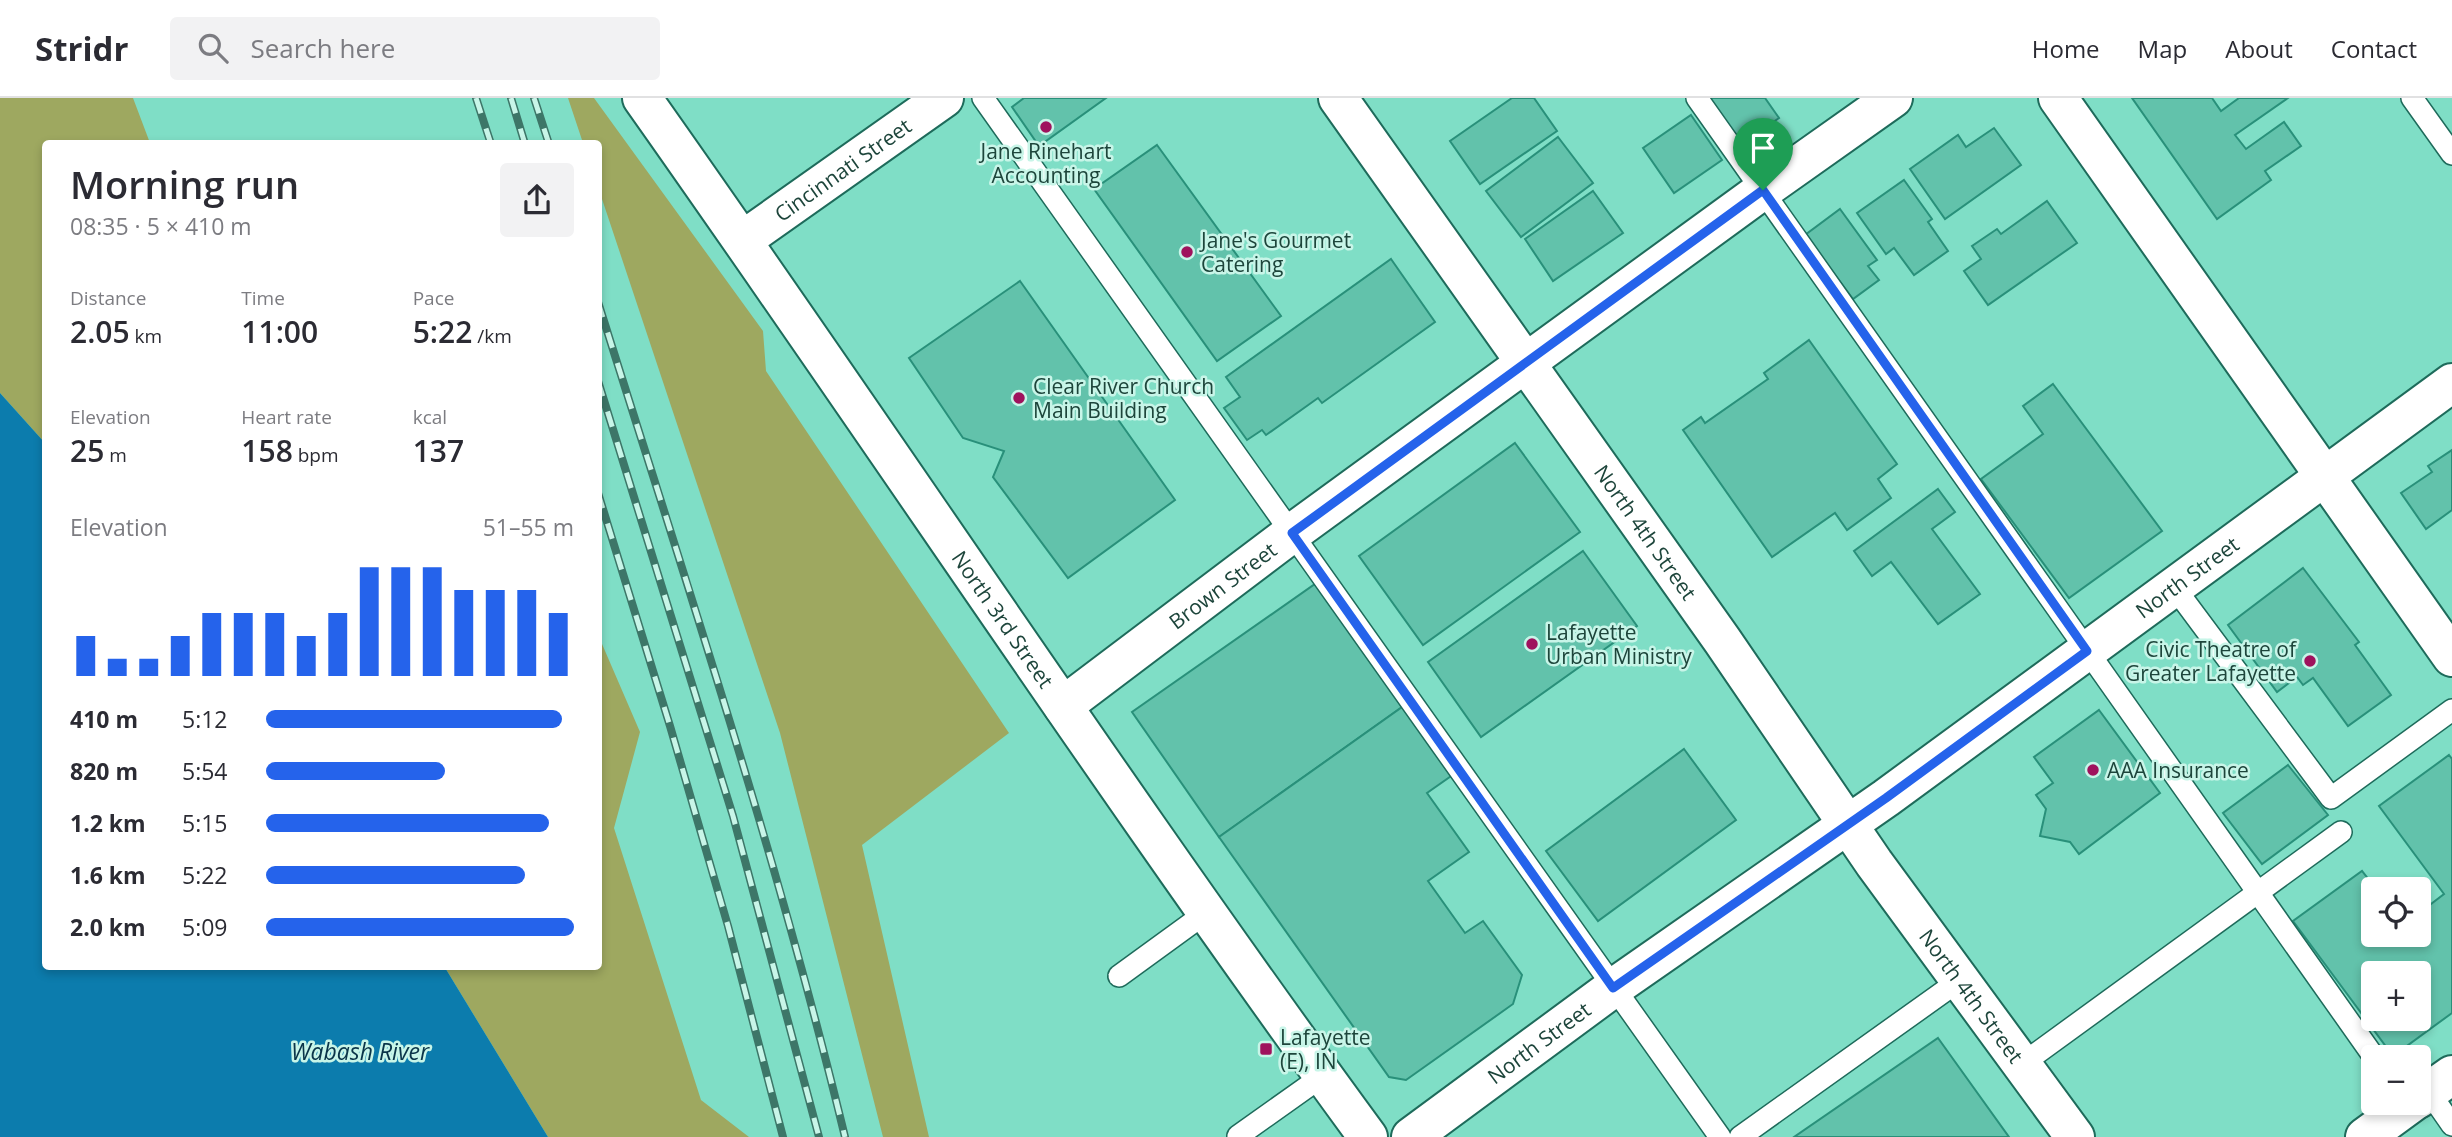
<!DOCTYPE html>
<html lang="en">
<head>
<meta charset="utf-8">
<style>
	body { margin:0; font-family:"Open Sans",sans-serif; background:#f2f2f3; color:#2b2b33; height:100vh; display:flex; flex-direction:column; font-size:26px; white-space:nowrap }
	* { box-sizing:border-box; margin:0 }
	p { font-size:23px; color:#7c7c81 }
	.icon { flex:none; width:38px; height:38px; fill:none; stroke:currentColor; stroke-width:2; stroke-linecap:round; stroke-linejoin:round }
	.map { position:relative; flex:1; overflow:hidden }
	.sheet { position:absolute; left:42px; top:42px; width:560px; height:830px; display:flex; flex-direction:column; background:#fff; border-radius:7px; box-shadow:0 4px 10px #0003 }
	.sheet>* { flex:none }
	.tools { position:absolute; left:2361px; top:779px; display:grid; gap:14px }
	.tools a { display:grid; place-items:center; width:70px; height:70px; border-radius:7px; background:#fff; box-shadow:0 4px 10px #0003; font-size:35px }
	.pin { position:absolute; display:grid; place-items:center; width:60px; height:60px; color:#fff; margin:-72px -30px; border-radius:50% 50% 50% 0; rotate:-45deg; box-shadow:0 0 7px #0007 }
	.pin .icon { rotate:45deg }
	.round { display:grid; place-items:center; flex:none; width:74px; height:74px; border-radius:7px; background:#f2f2f3 }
	.overview { display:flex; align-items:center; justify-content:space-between; height:119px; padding:0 28px }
	h1 { font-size:38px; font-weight:600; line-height:52px }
	.figures { display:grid; grid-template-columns:repeat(3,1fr); gap:10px; height:119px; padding:7px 28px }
	.figures div { display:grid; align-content:center }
	.figures b { font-size:30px; font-weight:600 }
	.figures small { font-size:19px; font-weight:400 }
	.figures p { font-size:19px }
	.chart { height:196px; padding:14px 28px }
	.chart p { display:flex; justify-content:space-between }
	.chart svg { width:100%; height:126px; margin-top:7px; stroke:#2563eb; stroke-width:6 }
	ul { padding:0 28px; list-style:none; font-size:23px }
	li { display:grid; grid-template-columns:112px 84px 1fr; align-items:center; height:52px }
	li i { height:18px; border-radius:9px; background:#2563eb }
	header { display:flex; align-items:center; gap:42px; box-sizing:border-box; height:98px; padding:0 35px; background:#fff; border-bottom:2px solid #e1e1e2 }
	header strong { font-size:33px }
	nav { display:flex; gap:38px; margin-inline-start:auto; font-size:24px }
	.search { width:490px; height:63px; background:#f2f2f3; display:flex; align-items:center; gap:18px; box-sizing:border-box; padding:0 24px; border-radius:7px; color:#7c7c81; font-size:26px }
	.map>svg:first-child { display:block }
	.green { fill:#9ea860 }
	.water { fill:#0c7cad }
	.building { fill:#62c2ab; stroke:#29907a; stroke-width:2; fill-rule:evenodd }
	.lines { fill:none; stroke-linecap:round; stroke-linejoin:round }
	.service-casing { stroke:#1e6b5b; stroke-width:24 }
	.minor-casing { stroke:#1e6b5b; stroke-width:42 }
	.tertiary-casing { stroke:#1e6b5b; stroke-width:42 }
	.service { stroke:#fff; stroke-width:21 }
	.minor { stroke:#fff; stroke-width:38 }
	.tertiary { stroke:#fff; stroke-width:38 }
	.rail-casing { stroke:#3d7668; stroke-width:8 }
	.rail { stroke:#c8f5e8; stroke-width:5; stroke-dasharray:16; stroke-linecap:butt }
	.route-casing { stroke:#fff; stroke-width:14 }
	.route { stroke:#2563eb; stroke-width:9 }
	.poi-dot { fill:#9f125d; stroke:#c8f5e8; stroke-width:2.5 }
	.labels { text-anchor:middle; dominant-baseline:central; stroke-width:5; stroke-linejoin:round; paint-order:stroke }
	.poi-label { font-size:21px; fill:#1d453b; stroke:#c8f5e8; text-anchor:start }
	.street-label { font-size:21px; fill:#1d453b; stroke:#c8f5e8 }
	.water-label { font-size:23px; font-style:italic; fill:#0a3449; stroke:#c8f5e8 }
</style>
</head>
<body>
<header>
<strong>Stridr</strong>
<div class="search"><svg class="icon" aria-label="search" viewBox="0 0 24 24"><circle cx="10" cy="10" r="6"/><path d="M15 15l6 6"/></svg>Search here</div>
<nav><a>Home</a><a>Map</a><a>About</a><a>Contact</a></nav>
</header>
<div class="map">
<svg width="2452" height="1039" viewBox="0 0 2452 1039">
	<rect width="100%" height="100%" fill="#7fdec6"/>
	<g class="green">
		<path d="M0 0H133L150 45 46 46 45 345 0 295Z"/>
		<path d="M568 0H594L763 233 766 273 1009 635 862 747 929 1039H883L780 635 599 92 598 46 583 45Z"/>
		<path d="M599 539 640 634 614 730 701 1002 749 1039H548L444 868H598Z"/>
	</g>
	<path class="water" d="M0 295 45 345 46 868H444L548 1039H0Z"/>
	<g class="building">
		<path d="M1024 0H1106L1039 48 1012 9Z"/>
		<path d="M1512 0H1534L1557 33 1480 86 1450 43Z"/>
		<path d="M1707 0H1765L1779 20 1740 47Z"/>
		<path d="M2132 0H2212L2221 13 2239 0H2288L2235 37 2246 51 2284 24 2301 48 2265 73 2271 82 2217 121Z"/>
		<path d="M1691 17 1722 62 1674 95 1643 50Z"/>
		<path d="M1994 30 2021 67 1945 121 1910 71 1958 37 1966 49Z"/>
		<path d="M1558 39 1593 85 1521 139 1486 93Z"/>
		<path d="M1157 47 1281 218 1217 263 1094 91Z"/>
		<path d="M1904 82 1932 121 1928 124 1948 153 1914 177 1894 150 1886 156 1857 115Z"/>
		<path d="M1593 93 1623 135 1553 183 1525 141Z"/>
		<path d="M2047 103 2077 145 1988 207 1964 173 1981 161 1972 148 1997 131 2001 136Z"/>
		<path d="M1840 111 1877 162 1868 168 1879 182 1853 201 1805 137Z"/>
		<path d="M1391 161 1435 224 1322 305 1318 300 1266 337 1262 332 1247 342 1224 310 1240 299 1226 279Z"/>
		<path d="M1020 183 1175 402 1068 480 993 379 1004 353 963 340 909 260Z"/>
		<path d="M1809 242 1897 366 1878 381 1891 400 1847 432 1835 415 1772 459 1683 332 1701 319 1705 325 1768 281 1764 275Z"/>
		<path d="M2053 286 2162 433 2069 500 1981 381 2043 336 2023 308Z"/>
		<path d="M1515 345 1580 434 1423 547 1359 458Z"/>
		<path d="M2452 352V412L2426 431 2401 395 2432 374 2428 368Z"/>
		<path d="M1938 391 1955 414 1932 431 1980 496 1938 526 1891 464 1872 478 1854 453Z"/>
		<path d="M1583 453 1637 528 1481 639 1428 564Z"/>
		<path d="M2303 470 2359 544 2355 547 2391 597 2348 628 2313 580 2303 587 2297 579 2277 594 2228 527Z"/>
		<path d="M1315 486 1405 607 1219 739 1132 614Z"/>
		<path d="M1405 607 1454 676 1427 695 1469 754 1428 783 1465 835 1483 823 1522 877 1513 906 1406 982 1389 979 1219 739Z"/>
		<path d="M2099 612 2160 695 2079 756 2070 744 2040 738 2046 711 2036 697 2053 685 2034 659Z"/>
		<path d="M1684 651 1736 722 1598 823 1546 753Z"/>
		<path d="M2449 657 2452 661V915L2393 958 2293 823 2362 773 2376 791H2373V836H2418V816L2444 796 2379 708ZM2373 875H2418V920H2373Z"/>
		<path d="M2288 667 2328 717 2262 766 2223 715Z"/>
		<path d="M1938 940 2009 1039H1794Z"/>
	</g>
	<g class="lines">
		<g class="service-casing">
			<g id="service">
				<path d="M983 0 1720 1039"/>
				<path d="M1697 0 2374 959"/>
				<path d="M2412 0 2452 56"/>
				<path d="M2174 489 2331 700 2452 612"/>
				<path d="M1119 878 1207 814"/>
				<path d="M2022 966 2341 734"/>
				<path d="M2429 994 2452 1027"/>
				<path d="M1238 1038 1324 977"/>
				<path d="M1740 1039 1960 882"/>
			</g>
		</g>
		<g class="minor-casing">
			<g id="minor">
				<path d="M2058 0 2452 559"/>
				<path id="s1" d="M743 142 944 0"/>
				<path id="s2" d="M1063 608 1292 435 1763 92 1893 0"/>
				<path d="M2418 1001 2452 977"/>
				<path id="s3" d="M1411 1039 1613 890 1886 700 2452 285"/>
				<path d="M2365 1039 2413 1004"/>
			</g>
		</g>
		<g class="tertiary-casing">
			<g id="tertiary">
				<path id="s4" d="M642 0C886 345 1118 698 1368 1039"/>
				<path id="s5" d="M1338 0 1722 542 1874 765 2075 1039"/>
			</g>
		</g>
		<use href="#service" class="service"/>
		<use href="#minor" class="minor"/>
		<use href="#tertiary" class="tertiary"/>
		<g class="rail-casing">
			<g id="rail">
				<path d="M476 0 491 46"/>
				<path d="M511 0 525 46"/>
				<path d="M534 0 549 46"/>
				<path d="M598 204C685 481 777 757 845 1039"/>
				<path d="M598 283 733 718 819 1039"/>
				<path d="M598 395 670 628 728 828 783 1039"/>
			</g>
		</g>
		<use href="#rail" class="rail"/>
	</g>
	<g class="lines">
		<g class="route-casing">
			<path id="route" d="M1763 92 2087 553 1886 700 1613 890 1292 435Z"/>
		</g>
		<use href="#route" class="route"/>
	</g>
	<g class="poi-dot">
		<circle cx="1046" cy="29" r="7"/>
		<circle cx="1187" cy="154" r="7"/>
		<circle cx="1019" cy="300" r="7"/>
		<circle cx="1532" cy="546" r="7"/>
		<circle cx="2310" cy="563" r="7"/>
		<circle cx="2093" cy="672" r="7"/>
		<rect x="1259" y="944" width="14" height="14" rx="3.5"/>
	</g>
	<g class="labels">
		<g class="poi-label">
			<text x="1046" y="53" text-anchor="middle">Jane Rinehart<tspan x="1046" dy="24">Accounting</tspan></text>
			<text x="1201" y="142">Jane's Gourmet<tspan x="1201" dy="24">Catering</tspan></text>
			<text x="1033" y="288">Clear River Church<tspan x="1033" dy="24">Main Building</tspan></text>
			<text x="1546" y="534">Lafayette<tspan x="1546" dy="24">Urban Ministry</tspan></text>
			<text x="2296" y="551" text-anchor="end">Civic Theatre of<tspan x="2296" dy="24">Greater Lafayette</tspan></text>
			<text x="2107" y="672">AAA Insurance</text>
			<text x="1280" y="939">Lafayette<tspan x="1280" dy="24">(E), IN</tspan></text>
		</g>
		<g class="street-label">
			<text stroke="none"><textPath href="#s1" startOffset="122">Cincinnati Street</textPath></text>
			<text stroke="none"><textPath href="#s5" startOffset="532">North 4th Street</textPath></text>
			<text stroke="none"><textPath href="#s3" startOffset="957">North Street</textPath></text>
			<text stroke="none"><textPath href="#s2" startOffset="200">Brown Street</textPath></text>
			<text stroke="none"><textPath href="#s4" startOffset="634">North 3rd Street</textPath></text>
			<text stroke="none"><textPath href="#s5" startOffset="1099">North 4th Street</textPath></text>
			<text stroke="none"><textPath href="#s3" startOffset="159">North Street</textPath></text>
		</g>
		<g class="water-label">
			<text x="360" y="953">Wabash River</text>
		</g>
	</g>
</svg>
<div class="tools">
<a><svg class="icon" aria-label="locate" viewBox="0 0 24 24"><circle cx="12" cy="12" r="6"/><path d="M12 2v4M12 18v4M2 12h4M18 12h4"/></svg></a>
<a>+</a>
<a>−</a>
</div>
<div class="pin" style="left:1763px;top:92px;background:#1e9e55"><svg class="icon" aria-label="arrive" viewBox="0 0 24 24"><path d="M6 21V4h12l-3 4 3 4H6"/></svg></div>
<section class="sheet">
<div class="overview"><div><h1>Morning run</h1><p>08:35 · 5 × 410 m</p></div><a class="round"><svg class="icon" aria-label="share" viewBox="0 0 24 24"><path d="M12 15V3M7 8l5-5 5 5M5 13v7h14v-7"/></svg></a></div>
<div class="figures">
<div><p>Distance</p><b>2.05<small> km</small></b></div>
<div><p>Time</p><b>11:00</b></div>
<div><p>Pace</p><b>5:22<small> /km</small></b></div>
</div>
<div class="figures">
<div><p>Elevation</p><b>25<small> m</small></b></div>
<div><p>Heart rate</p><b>158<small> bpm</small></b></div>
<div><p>kcal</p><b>137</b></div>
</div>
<div class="chart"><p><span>Elevation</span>51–55 m</p>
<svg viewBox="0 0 160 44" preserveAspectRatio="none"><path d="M5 44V30M15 44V38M25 44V38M35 44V30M45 44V22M55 44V22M65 44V22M75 44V30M85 44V22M95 44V6M105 44V6M115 44V6M125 44V14M135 44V14M145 44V14M155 44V22"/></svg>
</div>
<ul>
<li><b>410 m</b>5:12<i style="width:96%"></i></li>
<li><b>820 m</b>5:54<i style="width:58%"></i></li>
<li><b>1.2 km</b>5:15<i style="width:92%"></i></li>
<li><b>1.6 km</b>5:22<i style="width:84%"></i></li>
<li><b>2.0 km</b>5:09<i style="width:100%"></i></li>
</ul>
</section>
</div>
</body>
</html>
